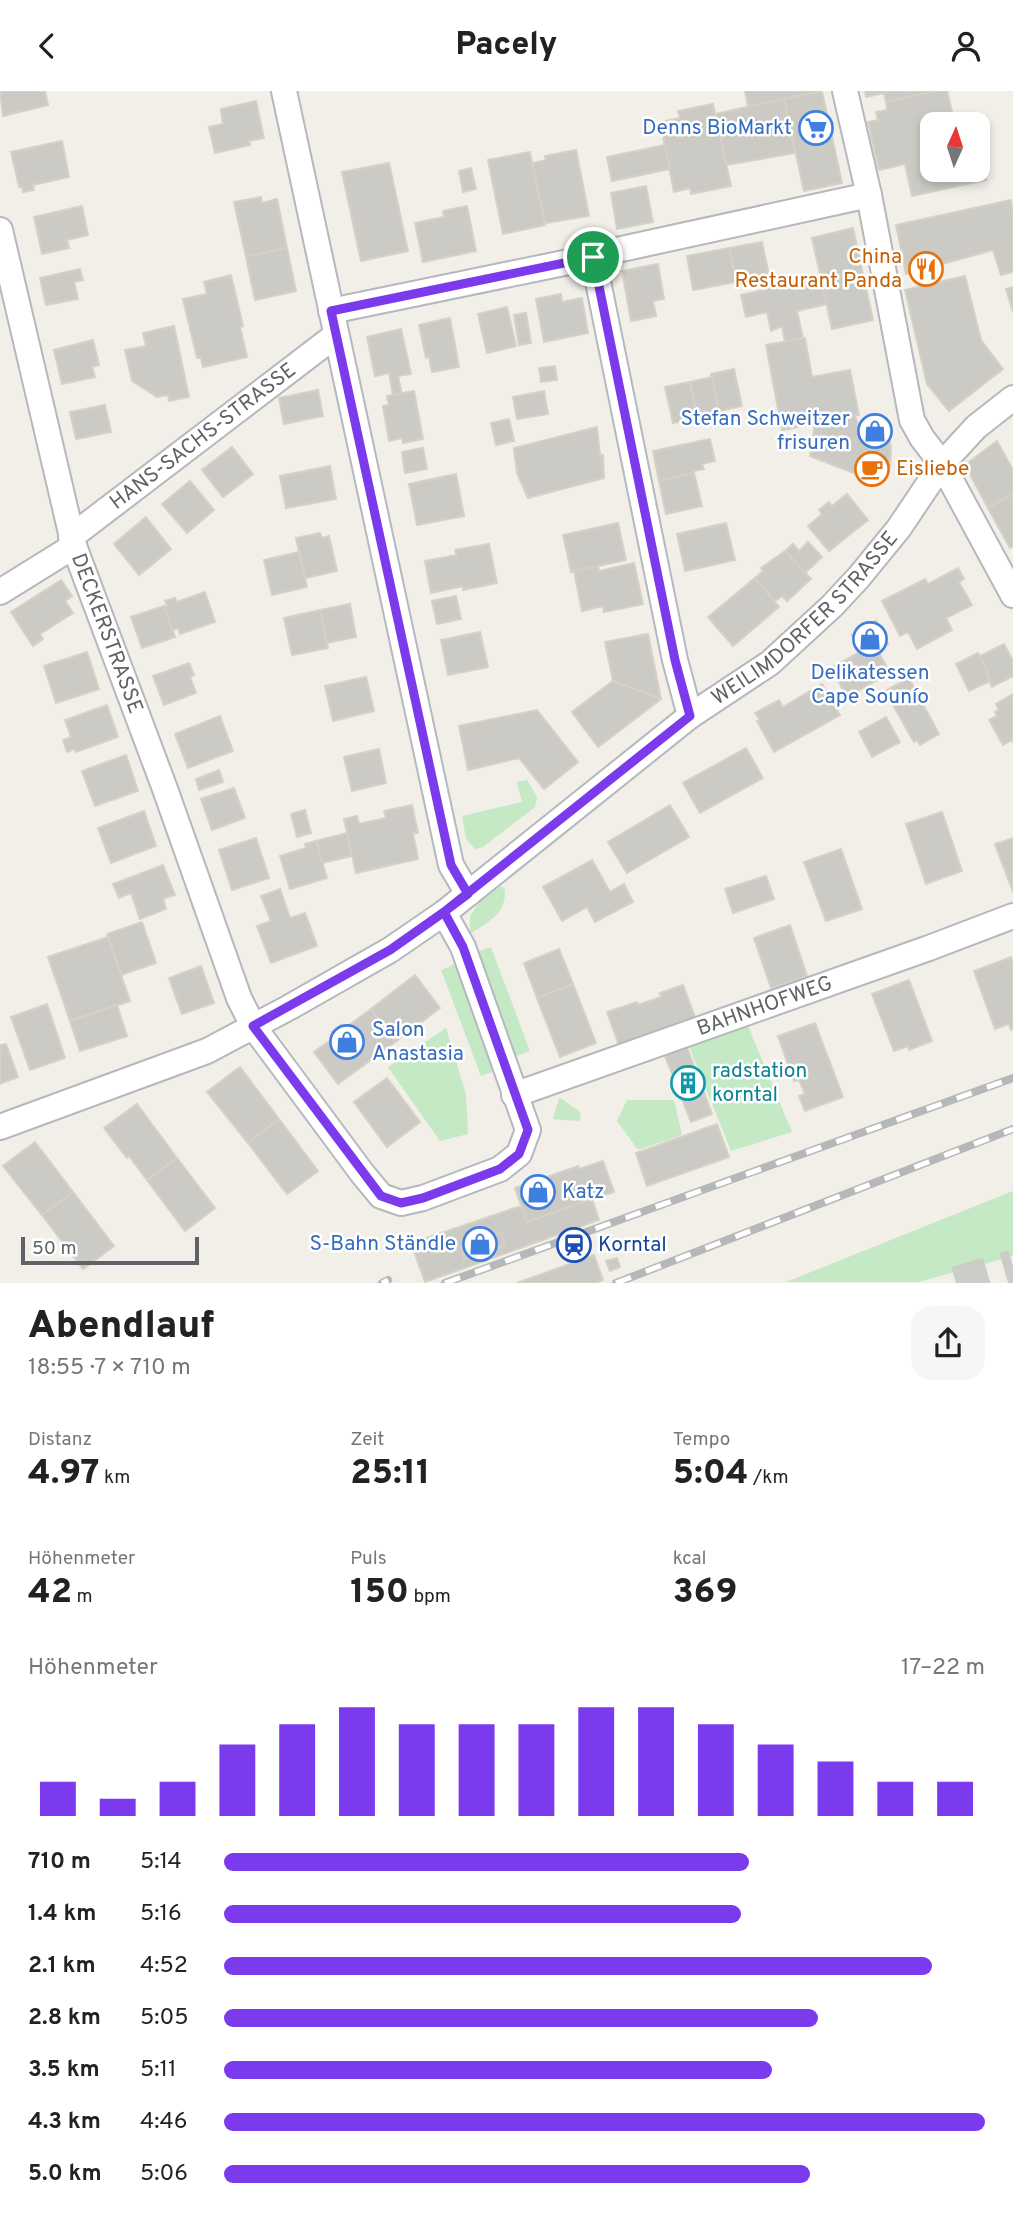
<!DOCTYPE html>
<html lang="de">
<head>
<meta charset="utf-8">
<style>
	body { margin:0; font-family:Overpass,sans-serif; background:#f6f6f6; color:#222; height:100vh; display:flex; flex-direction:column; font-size:26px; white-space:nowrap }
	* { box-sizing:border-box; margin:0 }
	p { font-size:23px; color:#767676 }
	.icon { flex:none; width:38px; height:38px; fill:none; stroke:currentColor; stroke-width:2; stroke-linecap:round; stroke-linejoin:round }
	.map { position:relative; height:1192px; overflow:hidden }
	.panel { display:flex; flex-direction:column; background:#fff; flex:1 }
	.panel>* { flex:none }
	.needle { width:46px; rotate:3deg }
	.tools { position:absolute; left:920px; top:21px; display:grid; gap:14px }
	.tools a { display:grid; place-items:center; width:70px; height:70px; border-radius:14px; background:#fff; box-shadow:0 4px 10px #0003; font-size:35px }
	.scale { position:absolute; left:21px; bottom:18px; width:178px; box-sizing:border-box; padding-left:7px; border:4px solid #5f6368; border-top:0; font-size:19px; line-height:24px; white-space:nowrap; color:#5f6368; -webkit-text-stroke:5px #fff; paint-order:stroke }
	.pin { position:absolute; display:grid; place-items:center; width:60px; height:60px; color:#fff; margin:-30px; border:4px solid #fff; border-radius:50%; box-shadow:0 2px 7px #0007 }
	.round { display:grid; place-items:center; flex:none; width:74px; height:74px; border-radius:21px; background:#f6f6f6 }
	.overview { display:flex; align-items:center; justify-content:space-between; height:119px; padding:0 28px }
	h1 { font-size:38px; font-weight:800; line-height:52px }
	.stats { display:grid; grid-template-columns:repeat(3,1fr); gap:10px; height:119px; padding:7px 28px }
	.stats div { display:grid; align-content:center }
	.stats b { font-size:35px; font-weight:800 }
	.stats small { font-size:19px; font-weight:400 }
	.stats p { font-size:19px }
	.chart { height:196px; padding:14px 28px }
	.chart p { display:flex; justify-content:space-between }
	.chart svg { width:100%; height:126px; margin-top:7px; stroke:#7c3aed; stroke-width:6 }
	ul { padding:0 28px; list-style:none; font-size:23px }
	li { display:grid; grid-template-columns:112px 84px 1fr; align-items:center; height:52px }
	li i { height:18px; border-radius:9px; background:#7c3aed }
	header { display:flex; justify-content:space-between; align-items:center; height:91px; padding:0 28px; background:#fff; font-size:32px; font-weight:800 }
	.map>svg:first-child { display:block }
	.green { fill:#c5e8c5 }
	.building { fill:#cccac5; stroke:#d6d1c6; stroke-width:2 }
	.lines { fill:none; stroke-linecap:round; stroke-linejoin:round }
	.secondary-tunnel { stroke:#ccccc8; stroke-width:33; stroke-dasharray:33 17; stroke-linecap:butt }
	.street-casing { stroke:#b5b8bc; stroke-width:28 }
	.street { stroke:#fff; stroke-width:24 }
	.rail-casing { stroke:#b6b7b8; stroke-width:8 }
	.rail { stroke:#fff; stroke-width:5; stroke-dasharray:16; stroke-linecap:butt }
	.route-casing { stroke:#fff; stroke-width:14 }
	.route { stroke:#7c3aed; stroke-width:9 }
	.labels { text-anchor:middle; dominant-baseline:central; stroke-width:5; stroke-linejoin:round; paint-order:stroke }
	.shop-label { font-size:21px; fill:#366cbe; stroke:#fff; text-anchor:end }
	.food-label { font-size:21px; fill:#c56008; stroke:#fff; text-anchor:end }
	.street-label { font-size:21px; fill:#5f6368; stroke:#fff }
	.culture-label { font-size:21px; fill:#0d838f; stroke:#fff; text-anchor:start }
	.transit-label { font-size:21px; fill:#164399; stroke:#fff; text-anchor:start }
</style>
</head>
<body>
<header><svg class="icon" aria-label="back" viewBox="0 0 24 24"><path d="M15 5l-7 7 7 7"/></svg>Pacely<svg class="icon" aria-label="person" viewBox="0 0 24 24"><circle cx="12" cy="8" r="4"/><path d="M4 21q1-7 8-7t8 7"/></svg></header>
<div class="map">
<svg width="1013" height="1192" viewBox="0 0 1013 1192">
	<rect width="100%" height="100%" fill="#f1efe8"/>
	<g class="green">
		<path d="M527 689 537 706 535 716 483 756 475 758 466 748 462 725 522 711 517 691Z"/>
		<path d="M501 795 505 798C506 824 489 830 470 843V825L483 806Z"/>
		<path d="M491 856 530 960 514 966 475 862Z"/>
		<path d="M455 873 495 980 481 985 441 879Z"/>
		<path d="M741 918 792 1041 731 1060 686 948Z"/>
		<path d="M446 937 466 1003 468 1043 440 1050 388 976Z"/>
		<path d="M559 1007 562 1008 580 1021 581 1027 579 1030 553 1028Z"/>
		<path d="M627 1009H674L682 1044 638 1059 617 1030Z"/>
		<path d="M1013 1100V1165L918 1191H786Z"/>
	</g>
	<g class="building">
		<path d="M0 0H45L48 14 3 25Z"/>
		<path d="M745 0H819V1L748 16Z"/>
		<path d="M822 0 842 92 804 100 784 8Z"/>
		<path d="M865 0H935L886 11 884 2 866 6Z"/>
		<path d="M935 0H947L955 33H933V79H978V53L986 89 912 105 905 73 879 79 868 31 878 29 876 21 887 19 886 11Z"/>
		<path d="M784 8 795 62 726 74 715 23Z"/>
		<path d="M256 10 264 47 249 50 250 54 215 62 209 36 223 33 221 18Z"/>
		<path d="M713 13 731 95 691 103 690 97 674 101 660 31 680 27 678 20Z"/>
		<path d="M62 50 69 86 33 94 34 99 23 101 22 96H19L11 61Z"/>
		<path d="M665 54 670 78 612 90 607 66Z"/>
		<path d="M576 59 589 125 545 132 532 72 546 69 545 65Z"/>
		<path d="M530 61 545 134 503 143 488 69Z"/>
		<path d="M389 72 408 160 361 170 342 81Z"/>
		<path d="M471 77 476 98 463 101 459 80Z"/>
		<path d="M646 95 653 131 617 138 611 102Z"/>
		<path d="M261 106 262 112 277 108 287 157 246 166 234 111Z"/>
		<path d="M1011 109 1013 125V181L1001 184 993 159 906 183 896 134Z"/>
		<path d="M82 115 88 144 67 149 69 157 42 163 34 126Z"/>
		<path d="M467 115 476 160 423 171 415 132 444 126 443 120Z"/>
		<path d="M853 137 873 229 832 238 812 147Z"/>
		<path d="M762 151 769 184 736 191 729 157Z"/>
		<path d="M287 157 296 200 255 209 246 166Z"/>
		<path d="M729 157 736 191 693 199 687 165Z"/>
		<path d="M658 173 664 208 653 210 656 225 631 230 622 180Z"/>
		<path d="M80 178 83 189 74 191 78 208 46 214 40 187Z"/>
		<path d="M231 184 243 235 240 236 247 266 203 276 201 267H197L183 208 207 203 204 191Z"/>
		<path d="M965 185 981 249 1003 278 949 320 927 293 905 199Z"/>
		<path d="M820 186 827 213 797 220 803 247 785 251 782 235 771 240 767 221 746 226 741 204Z"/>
		<path d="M1013 196V221L1006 198Z"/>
		<path d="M561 203 562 211 582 207 588 242 544 251 536 208Z"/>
		<path d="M507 216 516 255 487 262 478 223Z"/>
		<path d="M526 222 531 252 519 254 514 224Z"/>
		<path d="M450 227 459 276 432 281 429 266 426 267 419 234Z"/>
		<path d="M174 235 189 306 169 310 168 304 157 306 132 290 125 259 146 255 143 242Z"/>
		<path d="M401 238 411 283 398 285 402 303 393 304 389 282 375 285 367 246Z"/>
		<path d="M805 247 812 286 850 279 859 324 782 339 766 254Z"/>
		<path d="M93 249 99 274 92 276 95 286 62 293 54 259Z"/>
		<path d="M555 275 557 289 541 291 539 277Z"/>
		<path d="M734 278 742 315 719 320 711 283Z"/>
		<path d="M712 286 719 320 697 325 690 291Z"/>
		<path d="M690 291 697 327 673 332 665 296Z"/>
		<path d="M318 299 323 325 284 333 279 307Z"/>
		<path d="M414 300 423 348 403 352 402 347 389 350 383 315 389 314 387 305Z"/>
		<path d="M544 300 548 323 517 328 513 306Z"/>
		<path d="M105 314 111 341 76 348 70 321Z"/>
		<path d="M855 325 859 336 881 334 889 344 891 357 890 375 878 374 877 391 810 365 815 333Z"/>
		<path d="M509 328 514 350 496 354 491 332Z"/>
		<path d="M597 336 600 364H603L604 387 528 407 517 382 514 357Z"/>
		<path d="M710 348 715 370 702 373 704 378 694 380V382L659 390 653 360Z"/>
		<path d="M997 350 1013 379V403L988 417 965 374Z"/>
		<path d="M232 356 253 383 223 406 202 379Z"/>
		<path d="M423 357 427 378 405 382 402 361Z"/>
		<path d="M330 375 336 408 286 417 280 385Z"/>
		<path d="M694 382 702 415 666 423 659 390Z"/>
		<path d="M456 383 464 425 417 434 409 393Z"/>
		<path d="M190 390 214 419 187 442 162 413Z"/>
		<path d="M847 403 868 429 829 460 808 435 822 423 819 419 829 411 832 415Z"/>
		<path d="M1013 403V455L1010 457 988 417Z"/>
		<path d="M146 426 171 458 139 484 114 453Z"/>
		<path d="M618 432 626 469 571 481 563 444Z"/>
		<path d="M726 432 735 469 685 480 677 443Z"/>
		<path d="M320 442 322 447 329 445 337 480 305 487 296 447Z"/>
		<path d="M808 451 822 466 805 482 785 460 793 453 799 460Z"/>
		<path d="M489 453 497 492 463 499V495L431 502 425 470 457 464 455 459Z"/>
		<path d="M785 460 811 488 787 510 782 505 775 510 755 487 763 480 761 477Z"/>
		<path d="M299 461 307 496 272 504 264 469Z"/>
		<path d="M634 472 643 513 604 521 603 515 582 520 574 480 598 475 599 480Z"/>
		<path d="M958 477 964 488 959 491 972 514 946 527 952 539 917 558 908 541 900 545 882 510 925 488 928 493Z"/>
		<path d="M755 487 779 516 733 555 708 526Z"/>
		<path d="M61 489 72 505 65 510 73 522 40 543 43 548 33 555 11 521Z"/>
		<path d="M205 501 215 531 180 543 178 537 172 540 164 516 167 515 165 510 175 507 177 511Z"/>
		<path d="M456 505 461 528 437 533 432 510Z"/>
		<path d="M350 513 356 546 327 552 320 519Z"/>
		<path d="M164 515 175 546 142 557 131 526Z"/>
		<path d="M320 519 328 557 292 564 284 527Z"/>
		<path d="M876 530 888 553 877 559 874 553 861 560 852 544Z"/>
		<path d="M480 541 488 576 448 584 441 549Z"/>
		<path d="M648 543 661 608 613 590 605 551Z"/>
		<path d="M874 553 890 582 847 606 831 577Z"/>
		<path d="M1004 553 1013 570V585L992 596 986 583 988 582 980 565Z"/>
		<path d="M87 561 99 598 56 612 44 575Z"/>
		<path d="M978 562 988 582 986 583 990 590 969 600 956 573Z"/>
		<path d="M189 572 194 584 190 586 196 602 164 614 153 585Z"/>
		<path d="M366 586 374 620 333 630 325 595Z"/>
		<path d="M909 587 939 643 920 654 917 649 914 651 885 600Z"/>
		<path d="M613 590 661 608 598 656 572 621Z"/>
		<path d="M822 593 840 624 774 661 757 630 760 629 755 622 779 609 783 616Z"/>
		<path d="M1013 603V651L1012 649 1003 654 989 629 997 625 995 621 999 619 996 613Z"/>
		<path d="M107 614 118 646 76 661 75 658 67 661 63 649 71 646 65 629Z"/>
		<path d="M537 619 578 671 544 698 519 667 468 679 459 635Z"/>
		<path d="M220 625 233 660 188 677 175 643Z"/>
		<path d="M886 626 900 651 872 666 859 641Z"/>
		<path d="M746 657 763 687 700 722 683 692Z"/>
		<path d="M379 658 386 692 352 700 344 666Z"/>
		<path d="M126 664 138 700 95 715 82 680Z"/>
		<path d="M219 679 223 691 199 699 196 688Z"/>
		<path d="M234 697 245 727 212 739 201 708Z"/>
		<path d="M412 714 418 742H413L418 768 356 782 344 728 357 725 359 733 386 727 384 720Z"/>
		<path d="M670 714 689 746 627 782 608 751Z"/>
		<path d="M305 719 311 742 297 746 291 723Z"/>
		<path d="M144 720 156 755 111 772 98 737Z"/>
		<path d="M942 721 962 780 926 793 906 733Z"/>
		<path d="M347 742 352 765 322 772 316 750Z"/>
		<path d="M256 747 269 787 232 799 219 759Z"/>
		<path d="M1013 747V801L995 753Z"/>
		<path d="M316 750 327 787 290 798 280 765 306 757 305 753Z"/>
		<path d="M841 758 862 818 826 830 804 771Z"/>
		<path d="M592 769 610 801 624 793 633 811 595 831 587 816 562 830 543 796Z"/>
		<path d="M163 774 175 804 163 808 166 818 140 828 131 802 119 807 113 793Z"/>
		<path d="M766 785 774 808 733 822 725 798Z"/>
		<path d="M280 798 290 827 305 822 317 855 271 872 257 835 271 830 261 805Z"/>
		<path d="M142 831 156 872 121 884 107 843Z"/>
		<path d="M790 834 807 885 771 897 754 847Z"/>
		<path d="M108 846 130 910 70 930 48 866Z"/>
		<path d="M559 858 573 893 537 907 524 872Z"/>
		<path d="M1011 866 1013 873V938L1011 939 1009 933 995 938 974 880Z"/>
		<path d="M201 875 214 912 182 923 169 887Z"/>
		<path d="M415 884 440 917 395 951 371 918Z"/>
		<path d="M909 889 932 950 909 959 908 955 894 960 872 903Z"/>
		<path d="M573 893 596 952 560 966 537 907Z"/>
		<path d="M683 894 696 929 620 957 607 921 637 911 638 914 661 906 660 902Z"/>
		<path d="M47 913 65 967 30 979 11 926Z"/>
		<path d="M117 914 127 945 80 960 70 930Z"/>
		<path d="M371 918 395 951 338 993 314 961 335 946 332 941 341 934 344 938Z"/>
		<path d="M815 932 843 1006 805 1020 799 1005 805 1003 799 989 794 990 778 945Z"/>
		<path d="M6 953 18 986 0 993V954Z"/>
		<path d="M686 954 712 1023 691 1031 664 962Z"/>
		<path d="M240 976 279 1028 248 1052 207 1001Z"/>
		<path d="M387 987 420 1031 387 1056 354 1011Z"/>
		<path d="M137 1013 177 1067 147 1089 129 1065 127 1067 104 1037Z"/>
		<path d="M279 1028 318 1080 287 1103 248 1052Z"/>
		<path d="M717 1033 729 1066 647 1095 636 1062Z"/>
		<path d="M35 1051 73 1101 42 1124 3 1075Z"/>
		<path d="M177 1067 215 1117 185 1140 147 1089Z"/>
		<path d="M603 1070 614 1101 527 1131 515 1097 578 1075 579 1078Z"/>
		<path d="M73 1101 114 1155 83 1178 42 1124Z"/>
		<path d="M592 1108 599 1129 425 1191 411 1152 521 1115 527 1131Z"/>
		<path d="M501 1142 505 1154 464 1168 461 1156Z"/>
		<path d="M594 1164 603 1189 596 1192H517Z"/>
		<path d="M617 1167 620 1176 610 1180 606 1170Z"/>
	</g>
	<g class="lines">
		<path class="secondary-tunnel" d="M956 1192 1013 1175"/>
		<g class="street-casing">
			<g id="street">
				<path d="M284 0 451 774 468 803"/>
				<path d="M845 0 869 104 912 329 922 347 942 373 1013 504"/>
				<path id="s1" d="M0 139 74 455 165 698 239 907 253 935 362 1082 381 1105 401 1112 423 1107 500 1078 519 1063 528 1039 463 856 444 822"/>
				<path d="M593 166 675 569 690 625"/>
				<path d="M331 220 593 166 617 159 869 104"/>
				<path id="s2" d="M71 446 336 244"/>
				<path d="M0 501 74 455"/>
				<path id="s3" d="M514 1004 929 857 1013 825"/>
				<path id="s4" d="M0 1036 207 960 290 916 390 859 444 822 690 625 770 572 832 515 859 486 899 437 942 373 976 336 1013 307"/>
			</g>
		</g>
		<use href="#street" class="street"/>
		<g class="rail-casing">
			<g id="rail">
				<path d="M382 1192 388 1189"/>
				<path d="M445 1192 1013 987"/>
				<path d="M616 1192 1013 1038"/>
			</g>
		</g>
		<use href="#rail" class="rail"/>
	</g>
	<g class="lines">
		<g class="route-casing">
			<path id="route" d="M593 166 675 569 690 625 444 821 390 859 253 935 381 1105 401 1112 423 1107 500 1078 519 1063 528 1039 463 856 444 821 468 803 451 774 331 220 593 166"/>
		</g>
		<use href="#route" class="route"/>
	</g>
	<defs>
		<g id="supermarket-ring" transform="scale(1.75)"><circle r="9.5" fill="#fff" stroke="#3f7fe0" stroke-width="1.5"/><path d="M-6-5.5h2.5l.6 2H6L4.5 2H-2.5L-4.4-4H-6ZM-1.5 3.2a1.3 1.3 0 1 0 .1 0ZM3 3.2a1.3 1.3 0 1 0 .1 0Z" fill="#3f7fe0"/></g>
		<g id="restaurant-ring" transform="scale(1.75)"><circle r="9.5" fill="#fff" stroke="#e8710a" stroke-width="1.5"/><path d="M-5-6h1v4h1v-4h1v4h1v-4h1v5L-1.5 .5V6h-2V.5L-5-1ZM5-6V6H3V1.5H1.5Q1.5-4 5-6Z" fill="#e8710a"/></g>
		<g id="shop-ring" transform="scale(1.75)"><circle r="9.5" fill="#fff" stroke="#3f7fe0" stroke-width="1.5"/><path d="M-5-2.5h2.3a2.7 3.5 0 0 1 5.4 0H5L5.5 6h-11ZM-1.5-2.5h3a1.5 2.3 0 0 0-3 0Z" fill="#3f7fe0"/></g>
		<g id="cafe-ring" transform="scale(1.75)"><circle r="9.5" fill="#fff" stroke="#e8710a" stroke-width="1.5"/><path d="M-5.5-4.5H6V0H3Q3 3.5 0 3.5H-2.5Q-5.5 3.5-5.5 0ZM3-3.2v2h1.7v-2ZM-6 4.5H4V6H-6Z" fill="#e8710a"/></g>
		<g id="building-ring" transform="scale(1.75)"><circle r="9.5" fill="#fff" stroke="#0f9aa8" stroke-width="1.5"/><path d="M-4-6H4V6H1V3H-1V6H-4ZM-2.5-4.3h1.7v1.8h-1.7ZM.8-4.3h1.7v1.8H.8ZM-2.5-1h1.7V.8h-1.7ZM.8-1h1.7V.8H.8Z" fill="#0f9aa8"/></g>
		<g id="station-ring" transform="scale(1.75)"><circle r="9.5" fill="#fff" stroke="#1a4fb4" stroke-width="1.5"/><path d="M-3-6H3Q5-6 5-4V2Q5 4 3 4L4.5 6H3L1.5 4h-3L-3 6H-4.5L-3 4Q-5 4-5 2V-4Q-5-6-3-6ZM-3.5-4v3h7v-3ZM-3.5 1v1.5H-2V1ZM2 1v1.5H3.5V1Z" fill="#1a4fb4"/></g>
	</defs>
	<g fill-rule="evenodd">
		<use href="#supermarket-ring" x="816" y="37"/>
		<use href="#restaurant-ring" x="926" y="178"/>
		<use href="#shop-ring" x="875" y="340"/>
		<use href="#cafe-ring" x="872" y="378"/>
		<use href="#shop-ring" x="870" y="548"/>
		<use href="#shop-ring" x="347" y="951"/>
		<use href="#building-ring" x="688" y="992"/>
		<use href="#shop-ring" x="538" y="1101"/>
		<use href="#shop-ring" x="480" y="1153"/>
		<use href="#station-ring" x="574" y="1154"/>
	</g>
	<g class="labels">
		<g class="shop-label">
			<text x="792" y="37">Denns BioMarkt</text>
			<text x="850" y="328">Stefan Schweitzer<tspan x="850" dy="24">frisuren</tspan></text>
			<text x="870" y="582" text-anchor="middle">Delikatessen<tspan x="870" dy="24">Cape Sounío</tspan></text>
			<text x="372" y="939" text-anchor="start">Salon<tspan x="372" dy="24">Anastasia</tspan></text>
			<text x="562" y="1101" text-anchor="start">Katz</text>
			<text x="456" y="1153">S-Bahn Ständle</text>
		</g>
		<g class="food-label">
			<text x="902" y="166">China<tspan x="902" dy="24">Restaurant Panda</tspan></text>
			<text x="896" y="378" text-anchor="start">Eisliebe</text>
		</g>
		<g class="street-label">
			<text stroke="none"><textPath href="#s2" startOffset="166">HANS-SACHS-STRASSE</textPath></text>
			<text stroke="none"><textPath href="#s4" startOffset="962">WEILIMDORFER STRASSE</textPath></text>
			<text stroke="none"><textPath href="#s1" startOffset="418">DECKERSTRASSE</textPath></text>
			<text stroke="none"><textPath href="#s3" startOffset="266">BAHNHOFWEG</textPath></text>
		</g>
		<g class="culture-label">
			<text x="712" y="980">radstation<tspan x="712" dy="24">korntal</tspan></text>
		</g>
		<g class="transit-label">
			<text x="598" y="1154">Korntal</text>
		</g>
	</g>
</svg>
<div class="tools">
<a><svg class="needle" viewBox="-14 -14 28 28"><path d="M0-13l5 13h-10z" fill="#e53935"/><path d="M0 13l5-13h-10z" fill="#767676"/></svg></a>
</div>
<div class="scale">50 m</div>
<div class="pin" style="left:593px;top:166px;background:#1e9e55"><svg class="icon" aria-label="arrive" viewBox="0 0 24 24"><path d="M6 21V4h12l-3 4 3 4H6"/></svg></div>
</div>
<section class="panel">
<div class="overview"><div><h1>Abendlauf</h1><p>18:55 · 7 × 710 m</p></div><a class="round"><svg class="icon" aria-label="share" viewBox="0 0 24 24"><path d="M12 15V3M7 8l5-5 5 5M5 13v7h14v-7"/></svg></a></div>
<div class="stats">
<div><p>Distanz</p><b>4.97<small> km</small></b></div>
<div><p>Zeit</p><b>25:11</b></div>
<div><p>Tempo</p><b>5:04<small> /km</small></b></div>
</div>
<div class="stats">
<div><p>Höhenmeter</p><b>42<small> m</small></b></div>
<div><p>Puls</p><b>150<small> bpm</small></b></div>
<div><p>kcal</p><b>369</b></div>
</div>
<div class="chart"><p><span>Höhenmeter</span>17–22 m</p>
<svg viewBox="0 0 160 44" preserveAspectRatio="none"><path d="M5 44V32M15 44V38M25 44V32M35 44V19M45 44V12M55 44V6M65 44V12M75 44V12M85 44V12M95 44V6M105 44V6M115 44V12M125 44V19M135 44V25M145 44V32M155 44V32"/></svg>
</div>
<ul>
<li><b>710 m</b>5:14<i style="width:69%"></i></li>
<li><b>1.4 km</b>5:16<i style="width:68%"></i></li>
<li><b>2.1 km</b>4:52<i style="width:93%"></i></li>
<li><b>2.8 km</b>5:05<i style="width:78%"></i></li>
<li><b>3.5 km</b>5:11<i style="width:72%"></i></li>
<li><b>4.3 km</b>4:46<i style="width:100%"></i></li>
<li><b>5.0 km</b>5:06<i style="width:77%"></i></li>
</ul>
</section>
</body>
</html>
